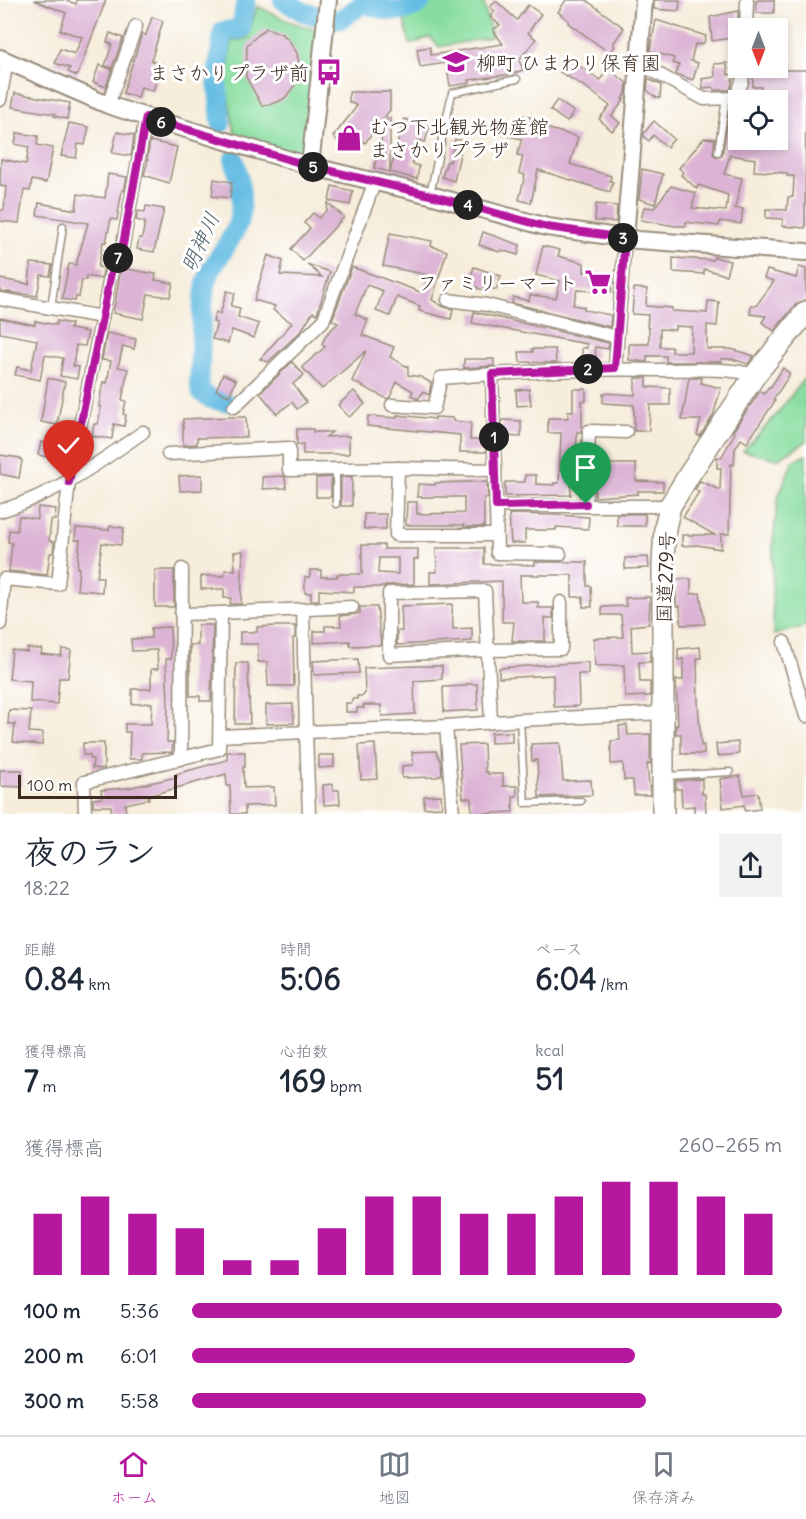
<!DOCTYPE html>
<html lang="ja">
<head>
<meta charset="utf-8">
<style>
	body { margin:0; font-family:Delius,"Klee One",sans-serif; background:#f2f2f3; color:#1f2937; height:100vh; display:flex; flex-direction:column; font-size:22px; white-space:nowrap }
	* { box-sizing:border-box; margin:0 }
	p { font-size:20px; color:#747a83 }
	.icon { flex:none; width:33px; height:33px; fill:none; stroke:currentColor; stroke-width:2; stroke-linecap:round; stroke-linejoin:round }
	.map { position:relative; height:814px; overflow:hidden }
	.details { display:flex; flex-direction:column; background:#fff; flex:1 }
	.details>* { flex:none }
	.needle { width:39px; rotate:180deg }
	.controls { position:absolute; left:728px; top:18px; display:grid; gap:12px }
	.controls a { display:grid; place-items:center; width:60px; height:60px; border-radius:0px; background:#fff; box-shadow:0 3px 9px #0003; font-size:30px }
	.scale { position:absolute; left:18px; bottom:15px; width:159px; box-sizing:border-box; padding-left:6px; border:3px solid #3b2a1e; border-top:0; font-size:16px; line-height:21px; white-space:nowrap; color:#3b2a1e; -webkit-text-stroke:4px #fff; paint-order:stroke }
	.pin { position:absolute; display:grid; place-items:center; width:51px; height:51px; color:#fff; margin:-62px -26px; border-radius:50% 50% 50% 0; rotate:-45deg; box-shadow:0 0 6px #0007 }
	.pin .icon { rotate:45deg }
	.km { position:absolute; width:30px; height:30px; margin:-15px; border-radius:50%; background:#222; color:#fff; font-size:16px; line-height:30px; text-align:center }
	.round { display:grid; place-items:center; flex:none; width:63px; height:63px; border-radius:0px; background:#f2f2f3 }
	.summary { display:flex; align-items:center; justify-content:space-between; height:102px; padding:0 24px }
	h1 { font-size:33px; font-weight:700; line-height:45px }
	.stats { display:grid; grid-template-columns:repeat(3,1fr); gap:9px; height:102px; padding:6px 24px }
	.stats div { display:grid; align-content:center }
	.stats b { font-size:30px; font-weight:700 }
	.stats small { font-size:16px; font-weight:400 }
	.stats p { font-size:16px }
	.chart { height:168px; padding:12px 24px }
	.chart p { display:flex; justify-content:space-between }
	.chart svg { width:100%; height:108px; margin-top:6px; stroke:#b5179e; stroke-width:6 }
	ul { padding:0 24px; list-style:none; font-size:20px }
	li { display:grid; grid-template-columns:96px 72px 1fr; align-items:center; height:45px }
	li i { height:15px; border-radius:8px; background:#b5179e }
	.tabs { display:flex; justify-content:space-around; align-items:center; height:84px; border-top:2px solid #e0e1e3; background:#fff; font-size:16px; color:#747a83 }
	.tabs a { display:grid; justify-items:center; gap:3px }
	.tabs .on { color:#b5179e }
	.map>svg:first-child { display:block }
	.green { fill:#87dd9f; stroke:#61845e; stroke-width:1.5 }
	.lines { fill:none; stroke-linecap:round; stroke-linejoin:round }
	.river { stroke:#66bde3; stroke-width:20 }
	.building { fill:#dcb3d4; fill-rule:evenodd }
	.lane-casing { stroke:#988c7c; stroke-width:9 }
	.street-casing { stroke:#988c7c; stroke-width:15 }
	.secondary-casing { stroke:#988c7c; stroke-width:20 }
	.highway-casing { stroke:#988c7c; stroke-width:24 }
	.lane { stroke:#fff; stroke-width:6 }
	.street { stroke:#fff; stroke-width:12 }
	.secondary { stroke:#fff; stroke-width:16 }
	.highway { stroke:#fff; stroke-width:21 }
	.route-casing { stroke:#fff; stroke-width:12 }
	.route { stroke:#b5179e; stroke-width:8 }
	.labels { text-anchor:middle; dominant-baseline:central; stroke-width:6; stroke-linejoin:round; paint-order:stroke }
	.poi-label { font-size:20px; fill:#3b2a1e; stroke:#fff; text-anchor:start }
	.street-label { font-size:20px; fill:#3b2a1e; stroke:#fff }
	.water-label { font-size:21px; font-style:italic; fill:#4a5d63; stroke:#fff }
</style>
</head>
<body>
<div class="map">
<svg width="806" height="814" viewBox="0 0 806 814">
	<rect width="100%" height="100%" fill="#fff"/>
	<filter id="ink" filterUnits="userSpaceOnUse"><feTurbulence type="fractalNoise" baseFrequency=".0167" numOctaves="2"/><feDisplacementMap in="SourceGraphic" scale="12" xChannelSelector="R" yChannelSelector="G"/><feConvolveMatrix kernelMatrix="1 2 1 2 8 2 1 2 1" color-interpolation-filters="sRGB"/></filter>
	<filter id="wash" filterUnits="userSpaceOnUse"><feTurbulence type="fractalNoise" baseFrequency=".008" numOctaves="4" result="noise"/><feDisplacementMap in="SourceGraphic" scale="24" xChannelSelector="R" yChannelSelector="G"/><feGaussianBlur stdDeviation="1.35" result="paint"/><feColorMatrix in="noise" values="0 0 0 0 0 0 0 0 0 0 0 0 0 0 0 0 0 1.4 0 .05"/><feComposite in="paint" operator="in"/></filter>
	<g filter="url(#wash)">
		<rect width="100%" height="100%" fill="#f6eddb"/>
		<g class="green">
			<path d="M432 0H483L492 37 439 47 430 37 410 45 403 15 422 8Z"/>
			<path d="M257 6 288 21 316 30 304 156 236 141 226 84 232 41 248 38Z"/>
			<path d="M806 376V442L777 459 743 451 777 414Z"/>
			<path d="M806 455V626L774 635 772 598 773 542 778 497 793 461Z"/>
		</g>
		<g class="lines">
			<g class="river">
				<path d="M283 0 303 12 319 16"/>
				<path d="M336 20C346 19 355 8 364 3 383 10 407 18 422 0"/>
				<path d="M221 123 217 78 223 31 241 29 246 0"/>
				<path d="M225 402 211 399 201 392 199 382C201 352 200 319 205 289 209 263 230 247 238 223 244 204 240 177 234 159"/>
			</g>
		</g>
		<g id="blocks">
			<g class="building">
				<path d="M34 0H65L76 4 77 0H106L77 76 68 72 70 68 55 63 60 49 75 54 82 37 60 30 66 13Z"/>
				<path d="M566 0H586L624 28 613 44 615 46 610 53 568 23 569 21 558 12Z"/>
				<path d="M654 0H680L679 11 654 9Z"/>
				<rect x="756" y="0" width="18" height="13"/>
				<path d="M496 1 517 20 528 5 541 14 528 33 536 39 519 60 523 70 512 74 469 80 470 83 450 86 446 63 420 67 417 49 430 47 431 55 503 44 493 30 500 25 490 17 495 11 490 7Z"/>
				<path d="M738 11V37L712 41 710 17Z"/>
				<path d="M152 17 163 21 151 61 162 64 153 91 141 87 138 98 123 93 142 34 146 35Z"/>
				<path d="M656 20 706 36 704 43 699 45 695 44 691 61 698 63 693 80 676 74 679 65 673 63 674 58 650 51Z"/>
				<path d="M266 28 282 34 288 39 297 53 300 69 295 85 285 98 278 102 262 106 246 77 247 45Z"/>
				<path d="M110 33 123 38 112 68 105 66 112 44 107 42Z"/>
				<path d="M568 58 600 80 608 69 627 83 626 94 622 99 624 100 612 116 620 123 612 131 599 119 610 106 587 88 560 72Z"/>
				<path d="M727 63 728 75 734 74 730 90H714L713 87 703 88 702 79 715 77 714 64Z"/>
				<path d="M99 65 112 69 106 87 93 82Z"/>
				<path d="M753 70H806L805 228 782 226 783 219 766 218V209L787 210 788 197H793L794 176H787V173L754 171 755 159 730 155 724 174 742 178 735 208 743 209 741 224 720 221 719 226 686 222V226H675L641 220 644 207 654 208 671 186 696 193 692 208 726 211 728 195 698 185 697 189 681 175 683 172 679 168 704 138 715 139 713 154 717 157 722 156 730 106 738 105V140H744L745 146 752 145V142H782L781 100H760L761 87H753Z"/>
				<path d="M648 79 661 85 660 98 655 97 647 90Z"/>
				<path d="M349 92H390V110L365 143 357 138 348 149 333 137 357 106 349 102Z"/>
				<path d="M15 93 70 103 67 119 54 116 55 114 12 107Z"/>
				<path d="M557 100 574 112 567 122 550 110Z"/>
				<path d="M522 115 532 118 531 124 578 137 570 164 611 176 610 181 613 182 610 192 538 170 531 203 519 200 525 175 519 173 523 156 517 155 522 139 503 135 506 123 519 127Z"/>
				<path d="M387 118H390V172L374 168Z"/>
				<path d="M404 119 430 126 425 142 418 140 412 164 419 166 417 179 390 172Z"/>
				<path d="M654 121 674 139 667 147 653 135 649 141 644 137V133Z"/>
				<path d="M69 123 89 127 85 145 78 144 76 158 61 156Z"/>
				<path d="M117 132 134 135 131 156 112 153Z"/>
				<path d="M17 133 38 136 37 145 53 148 46 183 32 180 30 191 24 190 19 223 0 221V210H4L6 187 0 186 1 159 26 164 29 147 15 144Z"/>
				<path d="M455 139 463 141 454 181 442 177 447 161 450 162Z"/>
				<path d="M150 141 177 147 169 183 144 175 148 160H147Z"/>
				<path d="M642 169 663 174 655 204 639 199Z"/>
				<path d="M108 174 127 177 124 191 122 190 117 220 111 219 106 242H103L98 267 104 268 101 279 86 276V280H82L79 297H76L75 301 62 299 69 264 76 265 88 223 37 215 39 203 76 210 78 194 105 198Z"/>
				<path d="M214 179 232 182 230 198 212 196Z"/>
				<path d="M332 186 353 191 350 205 329 201Z"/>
				<path d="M328 203 344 217 303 261 291 249 310 228 304 223 313 213 319 218 327 210Z"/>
				<path d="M596 204 617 206 616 222 595 221Z"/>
				<path d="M146 206 164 209 154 252 137 249 139 238H142L145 222 136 220 138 211 145 212Z"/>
				<path d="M483 232 520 245 518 255 501 250 500 252 479 245Z"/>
				<path d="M390 233 432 241 431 246 447 251 432 300 444 307 453 309 451 319 419 311 420 306 397 297 390 316 376 311 383 291 367 285 355 314 368 320 362 335 394 347 390 357 408 367V375L421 377 431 383 429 395 423 392 418 399 411 395 413 391 397 382 390 397 387 399 352 381 366 351 322 389 302 367 325 347 322 344 326 335 338 323 332 320 352 267 423 293 428 275 383 266Z"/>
				<path d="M543 246 560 250 558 256 584 263V272L612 274 611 292 577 290 573 305 584 307V310L611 315 610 327 512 303 513 297 529 301 530 295 556 298 560 281 536 275Z"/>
				<path d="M268 255 283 261 280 275 322 277 307 264 330 272 317 314 313 312 301 331 268 362 260 359 292 323 273 310 275 306 254 300Z"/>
				<path d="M714 257 730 261 726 275 704 269V274L673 272V258L713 260Z"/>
				<path d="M31 263 52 265 50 276 41 275 37 296 0 291V279L29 284Z"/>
				<path d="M474 267 501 276 496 290 485 286 483 290 468 284Z"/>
				<path d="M799 267 806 269V300L796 304 774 331 762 322 766 316 750 314 751 305 756 306 774 281 764 278 767 270 796 278Z"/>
				<path d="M121 268 156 274 155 280 173 283 170 297 148 294 143 319 113 313Z"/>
				<path d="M634 288 647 289 646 306 672 308V311L707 313 708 301 719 302 717 326 707 325V349H731L754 356 748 364 732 359H721V362H666V356H647V362L629 360V344H649V328L647 327 648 315 632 314ZM675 326 692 327 691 352H672V347H660V329L675 330Z"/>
				<path d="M227 291 235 293 231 306 240 308 238 317 259 324 254 338 232 330 228 343 212 339 217 323 213 322 216 312 220 314Z"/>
				<path d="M474 312 609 343 608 349 595 347 596 358 582 359V348H587V344L472 323Z"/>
				<path d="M0 318 35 325V321L56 325 57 321 71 324 70 329 88 332 85 346 76 345 73 366 79 367 77 379 60 376 63 358 45 355 40 380 15 375 17 367 31 370 37 340 0 333Z"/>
				<path d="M107 333 136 339 134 349 123 346 118 367 128 369 122 400 126 401 123 414 126 415 124 426 114 424 112 439 92 436 94 424H98L101 407H99L101 392 103 382 107 383 111 361 102 360Z"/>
				<path d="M532 349H555L556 363 520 362 519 352H533Z"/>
				<path d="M464 359H494V366L464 368Z"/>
				<path d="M292 362 304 375 293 384 306 402 297 409 292 402 277 414 260 393Z"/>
				<path d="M783 368 790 374 773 400 775 401 747 443 741 439 735 449 734 465 731 464 729 534H721V549L697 545 682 546V535H715L683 517 699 492 695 490 700 481 720 490 721 468H717V457L721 458 735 433 733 431 760 391 764 394 769 387 770 388Z"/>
				<path d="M223 374 236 380 229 396 216 390Z"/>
				<path d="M48 378 65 382 57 425 41 422Z"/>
				<path d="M635 378H647V387L670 388V405H650L649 431H634V405L603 403V393L635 395Z"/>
				<path d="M689 378H702L701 383 721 388 713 416 700 436 697 435 701 420H682Z"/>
				<path d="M529 389 531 405 517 406 516 390Z"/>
				<path d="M573 389H586V401H582V426L581 432H577L576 469H570L571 495 505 496V482H525V475H536V484L554 485V483H559L561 433H548V418H568V411H573Z"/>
				<path d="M354 391 365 404 349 417 338 405Z"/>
				<path d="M397 415 435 419V417L453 418V421L471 423 470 440H486V452H460V435L367 426 368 416 397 418Z"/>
				<path d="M232 417H246L247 437 197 438V444L183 445V419Z"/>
				<path d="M502 420 521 421V437L502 436Z"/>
				<path d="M297 429H313V432H332L326 437 349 436V454H303V444L297 445Z"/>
				<path d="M41 442 65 447 62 460 38 455Z"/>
				<path d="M0 455 20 458 22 461 19 478 0 474Z"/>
				<path d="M598 464H636V481L663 482V491H638V494L595 497V484H600Z"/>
				<path d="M202 475V490L180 491 179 476Z"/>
				<path d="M284 476 285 477 286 488 263 489 262 477Z"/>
				<path d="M331 477V497H316V478Z"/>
				<rect x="341" y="477" width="11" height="29"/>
				<path d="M466 482H487L488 498H484V527H464V525H406L407 502H417V514L464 513V497H417L418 484 435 485V483Z"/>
				<path d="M38 507 56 509 55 520H51L49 541 54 542 53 553H50L47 575 9 571 12 543 8 542 9 530 17 531 19 516 37 519Z"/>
				<rect x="364" y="514" width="22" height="15"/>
				<path d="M509 514 556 515 589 517 588 529 556 527V530H525V543H511Z"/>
				<rect x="617" y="514" width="28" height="12"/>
				<path d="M110 526 124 528 121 545 102 543 97 577H103L102 592 77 590 79 568H77L80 540H75L76 528 109 530Z"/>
				<path d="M362 545H384V549H418V559H414V584L389 585 383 587H354V592L319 590V600H311V593H305V577H310V570H321V577H337V574H362ZM379 558H398V574L378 573Z"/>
				<path d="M436 548H484V564L535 565V562H587V586H591L592 607H583V597H572V575H520L521 602H538V608H553V618H545V641H512L514 622H502V581L430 584V572H437Z"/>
				<path d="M243 551 241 604H230L231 598H224V589H201V576H224L225 570H235L234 552Z"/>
				<path d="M648 557 649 568 625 569V558Z"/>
				<rect x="155" y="570" width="19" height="37"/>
				<path d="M676 579H691V594L700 593 705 624 681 625 680 606H676Z"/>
				<path d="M650 597 649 624 631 626 632 652 650 651V662H639L640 682H650V696L625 697 624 665 595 666 594 638 623 637 621 615H602V607L626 606 625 598Z"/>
				<path d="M452 604 453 629 472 628V641L397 645V631H402L401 606Z"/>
				<path d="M360 607H377L381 645 350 646V641L314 643V631H325V626H341L340 616 356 614 360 613Z"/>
				<path d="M198 625H213L211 701H200V696H190V645H198Z"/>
				<path d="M277 626H295V638H293L294 686H268L267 662H258V644H240V632H257V627Z"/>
				<path d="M170 627 171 659H166L168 702 167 742H173L172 752 142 753V759H129L130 732H125V724H151L152 703 132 704V689H151V669H158L157 650 132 651 131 639 151 638V628Z"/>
				<path d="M700 647 701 658H697L698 702 701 746 704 745V754H681V734H676V725H678L676 680H683V659L678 660V649Z"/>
				<path d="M27 648 42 649 41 654 61 656 62 649 71 650 68 678H59L57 704 30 702 31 681 9 679 12 650 27 652Z"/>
				<path d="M358 659 359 673 314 675 313 661Z"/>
				<path d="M588 662V674H578L579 706 554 707 553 675 499 678V668Z"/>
				<path d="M236 663H248L250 724H235Z"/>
				<path d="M418 666H442V679L414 681 415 714 382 716 381 705H363L364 708H357V712H346V703H352V699H357V696H363L365 693 364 668Z"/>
				<path d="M466 684H477L478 710 444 712 443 687 466 686Z"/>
				<path d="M293 704 294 723 266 724V705Z"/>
				<path d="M9 710 31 711 29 732 43 733 42 745 13 742 15 724H8Z"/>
				<path d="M627 725 628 735 650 734V764H647L650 795H634L633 780H624L623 763 611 764V741L620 740 619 726Z"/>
				<path d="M512 732V742L491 743V733Z"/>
				<path d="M738 742 739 754 717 756 716 744Z"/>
				<path d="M83 743H104V769L92 768 93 759H90V755H83Z"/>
				<path d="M560 743 563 781 591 780 592 795 539 797 537 760 532 761 531 744Z"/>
				<path d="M375 744 377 779 361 780 359 745Z"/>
				<path d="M484 744 485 772H488V774H503V786H517V796L513 797V812L472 814 471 798H463L459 745Z"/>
				<path d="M436 751 441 762 442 774 437 777 402 778V766L413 765 412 752Z"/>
				<path d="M227 752H245V767H243L244 788 274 787 275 805 245 806V814H231L230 786H227L226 774 148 796 149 799 125 804 126 814H112L111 806H93V799L102 798 101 790 127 788 177 777 176 774 227 760Z"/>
				<path d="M319 755H334V767L319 768Z"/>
				<path d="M0 770H22V787L0 786Z"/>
				<path d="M740 776 744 795 758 793 760 809 745 811 744 805 723 808 720 779Z"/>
				<path d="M702 779V794H705L706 814H694V806L682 807 681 789H676V781Z"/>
				<path d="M333 784V790H339L340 804 324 805 323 785Z"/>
				<path d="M441 795 442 807 424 808V796Z"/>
			</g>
		</g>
	</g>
	<g filter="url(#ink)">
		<use href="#blocks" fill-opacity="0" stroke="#988c7c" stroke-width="1.5"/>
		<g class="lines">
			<g class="lane-casing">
				<g id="lane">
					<path d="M718 152 726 99"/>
					<path d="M430 194 452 93 517 79"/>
					<path d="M51 308 63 226"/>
					<path d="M336 504V469"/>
					<path d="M520 720 525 803 581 801"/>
					<path d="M667 776 730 772"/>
				</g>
			</g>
			<g class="street-casing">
				<g id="street">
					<path d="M746 28 747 0"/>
					<path d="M640 64 704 99 735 98 742 82 743 68"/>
					<path d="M0 100 7 61"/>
					<path d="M108 105 136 26"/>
					<path d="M0 299 102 317"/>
					<path d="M448 300 487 305 617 337"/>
					<path d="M615 368 625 238"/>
					<path d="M492 374 496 506"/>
					<path d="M392 405 434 408 441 378C514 372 587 368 660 370 692 370 724 367 755 375"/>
					<path d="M234 407 323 321 375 181"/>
					<path d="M168 454 289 448V470L398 468 495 470"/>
					<path d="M398 468 396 535H496"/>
					<path d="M586 504 589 431 626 432"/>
					<path d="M0 511C53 495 98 464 143 432"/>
					<path d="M560 554 497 553 496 506H670"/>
					<path d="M181 614 221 613"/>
					<path d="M0 624 4 579 58 584 69 481 112 268 122 250 146 117"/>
					<path d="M784 642 806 716"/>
					<path d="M491 722 485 591 389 593V655L489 650 561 649V602"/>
					<path d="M446 726 453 814"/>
					<path d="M220 736 306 732 303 610"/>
					<path d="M181 759 182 569"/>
					<path d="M85 814 84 782 219 749 221 613 352 607"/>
					<path d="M309 814 306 732 446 726 520 720 663 713"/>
				</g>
			</g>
			<g class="secondary-casing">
				<g id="secondary">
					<path d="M0 58 108 105 146 117 310 166 430 195 547 227 638 240 806 252"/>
					<path d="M310 166 328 0"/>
					<path d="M625 238 644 0"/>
				</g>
			</g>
			<g class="highway-casing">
				<path id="highway" d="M663 814V563L665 528 670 506 689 475 755 375 806 312"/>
			</g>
			<use href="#lane" class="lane"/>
			<use href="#street" class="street"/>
			<use href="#secondary" class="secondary"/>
			<use href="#highway" class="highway"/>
		</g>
	</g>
	<g class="lines" filter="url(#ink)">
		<g class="route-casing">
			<path id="route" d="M69 482 112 268 122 250 146 117 310 166 430 195 547 227 625 238 615 368 492 374 496 506 586 504"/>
		</g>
		<use href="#route" class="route"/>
	</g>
	<defs>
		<g id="school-bare" transform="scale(2.07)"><path d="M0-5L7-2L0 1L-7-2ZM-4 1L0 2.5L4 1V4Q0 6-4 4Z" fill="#b5179e" stroke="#fff" stroke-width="2.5" paint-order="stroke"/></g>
		<g id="bus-bare" transform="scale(2.07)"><path d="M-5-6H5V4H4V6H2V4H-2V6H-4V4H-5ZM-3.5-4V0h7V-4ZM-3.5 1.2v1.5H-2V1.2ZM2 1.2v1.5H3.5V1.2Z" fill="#b5179e" stroke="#fff" stroke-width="2.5" paint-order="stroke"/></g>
		<g id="shop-bare" transform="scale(2.07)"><path d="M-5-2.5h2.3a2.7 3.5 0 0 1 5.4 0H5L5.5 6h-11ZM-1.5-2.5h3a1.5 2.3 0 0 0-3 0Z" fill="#b5179e" stroke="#fff" stroke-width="2.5" paint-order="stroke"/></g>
		<g id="supermarket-bare" transform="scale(2.07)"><path d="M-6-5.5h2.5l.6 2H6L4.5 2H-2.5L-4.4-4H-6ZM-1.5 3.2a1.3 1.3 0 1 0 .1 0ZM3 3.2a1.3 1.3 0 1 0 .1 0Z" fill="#b5179e" stroke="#fff" stroke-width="2.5" paint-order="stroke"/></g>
	</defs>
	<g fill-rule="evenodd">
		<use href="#school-bare" x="456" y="62"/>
		<use href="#bus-bare" x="329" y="72"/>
		<use href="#shop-bare" x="349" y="138"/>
		<use href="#supermarket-bare" x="598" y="282"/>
	</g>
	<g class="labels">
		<g class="poi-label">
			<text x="476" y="62">柳町 ひまわり保育園</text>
			<text x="309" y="72" text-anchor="end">まさかりプラザ前</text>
			<text x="369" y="126">むつ下北観光物産館<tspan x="369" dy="23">まさかりプラザ</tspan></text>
			<text x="578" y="282" text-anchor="end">ファミリーマート</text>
		</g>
		<g class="street-label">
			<text transform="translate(665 577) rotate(-88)">国道279号</text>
		</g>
		<g class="water-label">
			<text transform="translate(200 242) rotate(-65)">明神川</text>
		</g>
	</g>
</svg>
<div class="controls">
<a><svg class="needle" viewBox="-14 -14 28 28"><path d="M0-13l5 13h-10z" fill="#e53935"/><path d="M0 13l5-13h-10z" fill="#747a83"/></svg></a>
<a><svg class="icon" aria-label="locate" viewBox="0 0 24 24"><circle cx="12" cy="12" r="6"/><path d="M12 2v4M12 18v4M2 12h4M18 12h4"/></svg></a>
</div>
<div class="scale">100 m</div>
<div class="pin" style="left:586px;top:504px;background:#1e9e55"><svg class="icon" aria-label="arrive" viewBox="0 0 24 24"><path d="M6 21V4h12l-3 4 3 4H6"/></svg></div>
<div class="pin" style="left:69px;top:482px;background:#d93025"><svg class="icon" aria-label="check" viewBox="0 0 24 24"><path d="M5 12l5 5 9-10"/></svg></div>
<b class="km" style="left:494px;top:437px">1</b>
<b class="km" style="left:588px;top:369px">2</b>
<b class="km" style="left:623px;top:238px">3</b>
<b class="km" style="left:468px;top:205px">4</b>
<b class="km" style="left:313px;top:167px">5</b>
<b class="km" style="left:161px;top:122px">6</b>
<b class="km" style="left:118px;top:258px">7</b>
</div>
<section class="details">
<div class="summary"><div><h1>夜のラン</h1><p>18:22</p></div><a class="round"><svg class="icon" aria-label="share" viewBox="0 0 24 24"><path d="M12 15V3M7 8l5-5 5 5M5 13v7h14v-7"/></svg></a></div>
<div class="stats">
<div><p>距離</p><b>0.84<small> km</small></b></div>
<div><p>時間</p><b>5:06</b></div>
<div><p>ペース</p><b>6:04<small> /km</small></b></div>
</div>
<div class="stats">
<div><p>獲得標高</p><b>7<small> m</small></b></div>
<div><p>心拍数</p><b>169<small> bpm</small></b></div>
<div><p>kcal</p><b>51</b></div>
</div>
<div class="chart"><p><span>獲得標高</span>260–265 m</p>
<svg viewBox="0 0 160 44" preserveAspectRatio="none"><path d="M5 44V19M15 44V12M25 44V19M35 44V25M45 44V38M55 44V38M65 44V25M75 44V12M85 44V12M95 44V19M105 44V19M115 44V12M125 44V6M135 44V6M145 44V12M155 44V19"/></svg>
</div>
<ul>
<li><b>100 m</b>5:36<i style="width:100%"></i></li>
<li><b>200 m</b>6:01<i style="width:75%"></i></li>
<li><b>300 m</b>5:58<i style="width:77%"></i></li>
</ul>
</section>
<nav class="tabs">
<a class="on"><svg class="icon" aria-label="home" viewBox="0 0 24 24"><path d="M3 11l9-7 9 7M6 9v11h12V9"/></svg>ホーム</a>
<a><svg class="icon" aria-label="map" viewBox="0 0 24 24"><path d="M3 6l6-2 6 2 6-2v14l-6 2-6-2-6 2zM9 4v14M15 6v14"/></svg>地図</a>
<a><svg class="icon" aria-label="saved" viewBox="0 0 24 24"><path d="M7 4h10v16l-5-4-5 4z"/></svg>保存済み</a>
</nav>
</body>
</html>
